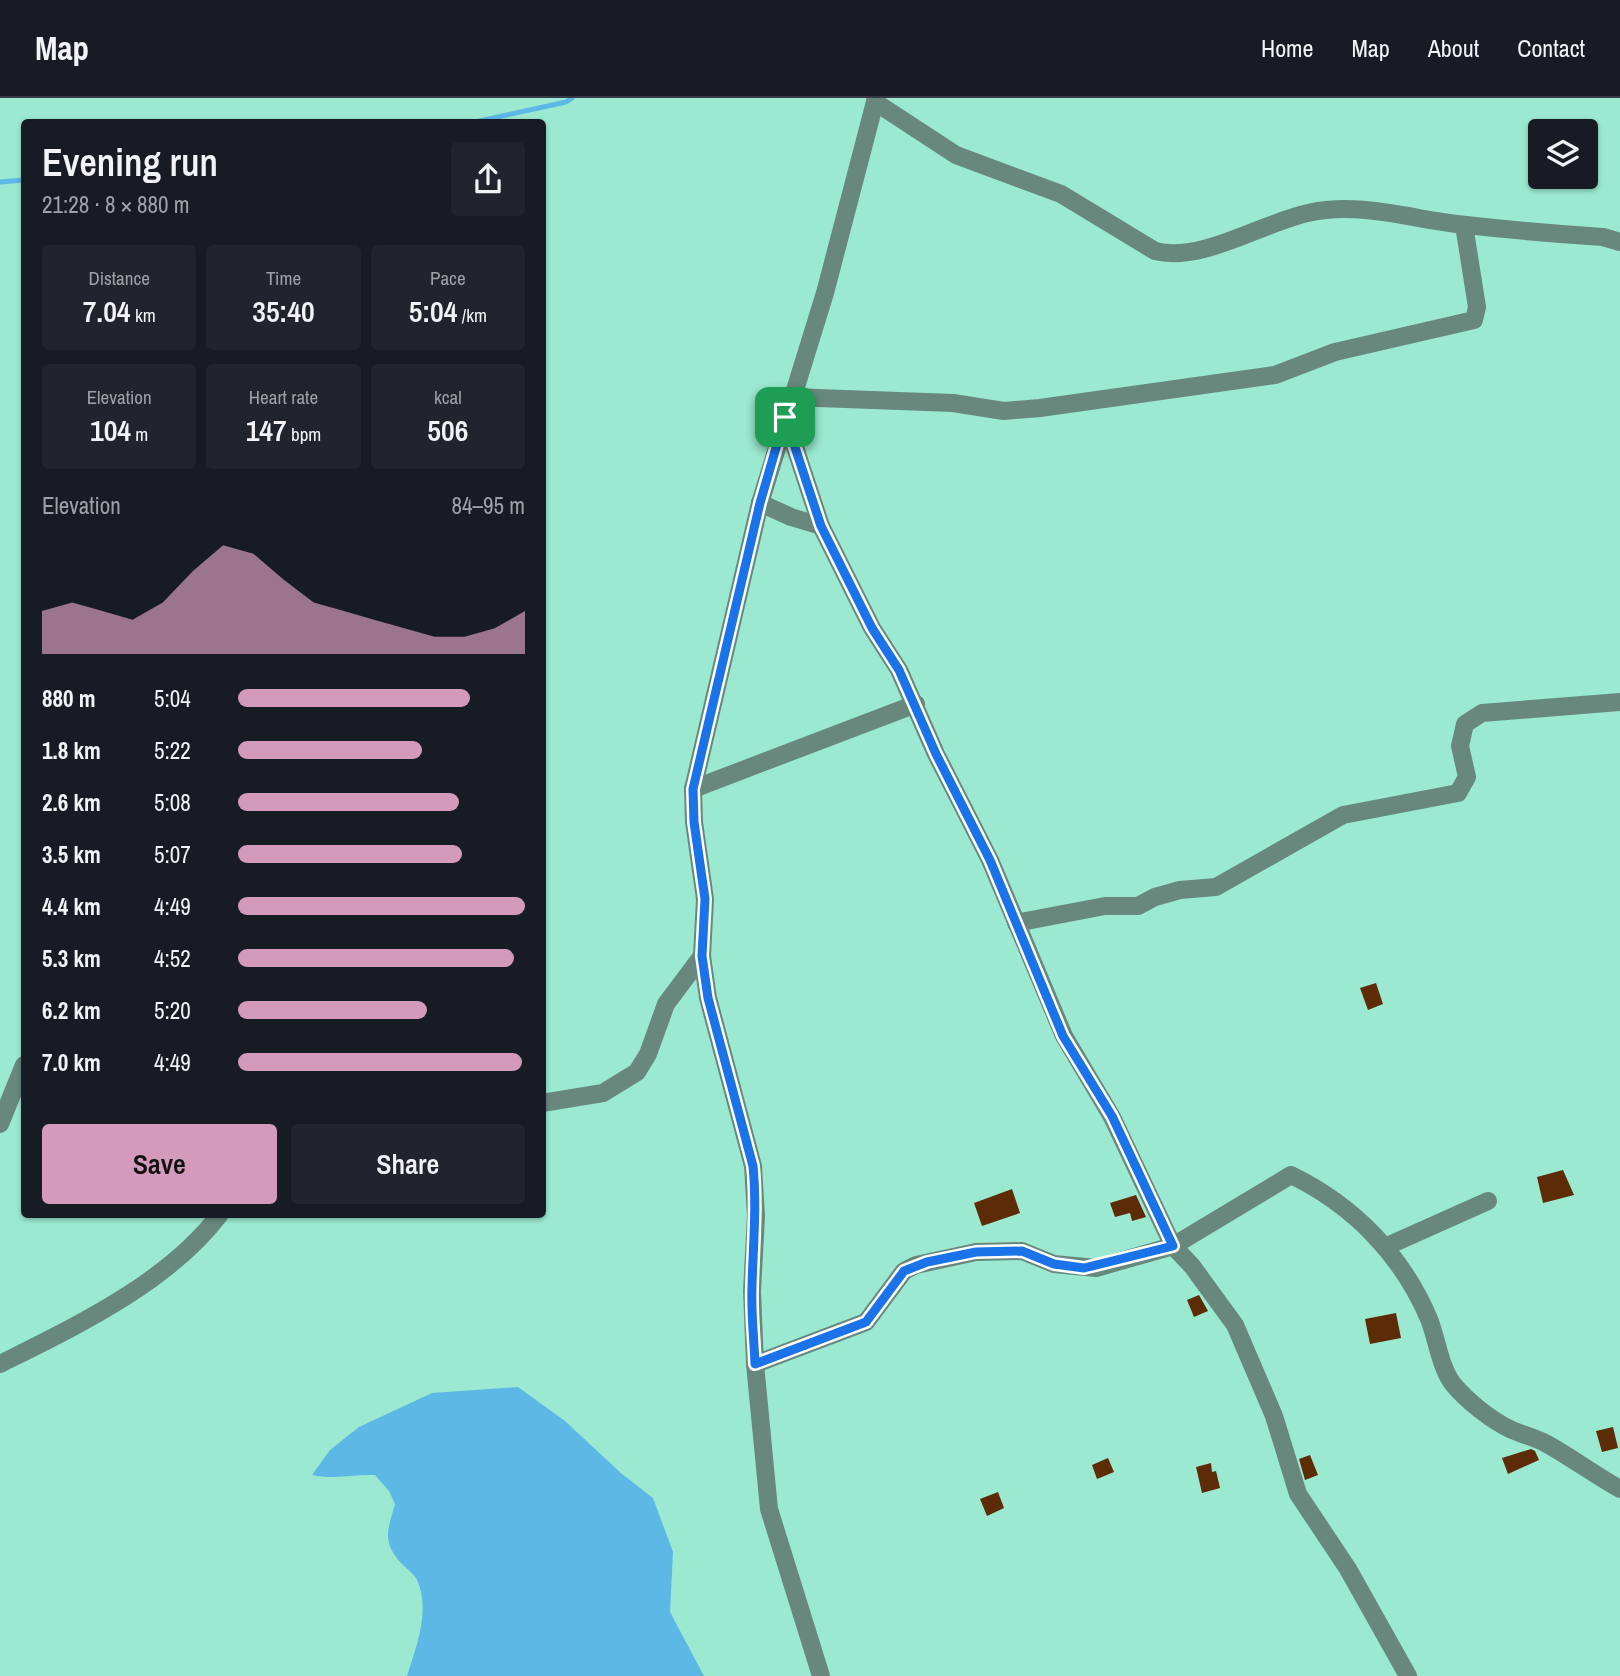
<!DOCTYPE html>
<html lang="en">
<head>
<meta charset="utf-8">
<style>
	body { margin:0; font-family:"Archivo Narrow",sans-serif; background:#20242c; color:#f1f3f6; height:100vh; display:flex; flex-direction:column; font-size:26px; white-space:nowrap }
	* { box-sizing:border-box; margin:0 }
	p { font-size:23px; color:#9ea1a6 }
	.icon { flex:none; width:38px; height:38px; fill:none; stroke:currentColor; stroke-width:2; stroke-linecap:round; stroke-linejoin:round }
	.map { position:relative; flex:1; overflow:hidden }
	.details { position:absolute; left:21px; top:21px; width:525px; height:1099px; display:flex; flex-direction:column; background:#171b24; border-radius:7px; box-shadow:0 2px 5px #0004 }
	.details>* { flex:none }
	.fabs { position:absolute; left:1528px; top:21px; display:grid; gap:14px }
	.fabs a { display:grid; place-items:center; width:70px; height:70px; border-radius:7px; background:#171b24; box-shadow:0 2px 5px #0004; font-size:35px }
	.pin { position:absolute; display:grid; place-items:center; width:60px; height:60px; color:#fff; margin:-30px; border-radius:14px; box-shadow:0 4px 10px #0006 }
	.round { display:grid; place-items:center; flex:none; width:74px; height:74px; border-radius:7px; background:#20242c }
	.headline { display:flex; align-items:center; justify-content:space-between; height:119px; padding:0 21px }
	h1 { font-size:38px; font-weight:600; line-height:52px }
	.metrics { display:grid; grid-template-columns:repeat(3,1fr); gap:10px; height:119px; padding:7px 21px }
	.metrics div { display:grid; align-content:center; border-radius:7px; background:#20242c; text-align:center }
	.metrics b { font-size:30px; font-weight:600 }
	.metrics small { font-size:19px; font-weight:400 }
	.metrics p { font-size:19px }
	.chart { height:196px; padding:14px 21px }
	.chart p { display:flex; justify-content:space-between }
	.chart svg { width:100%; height:126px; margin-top:7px; fill:#d49abc; opacity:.7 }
	.primary-button { display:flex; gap:14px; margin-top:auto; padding:14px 21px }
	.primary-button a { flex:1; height:80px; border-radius:7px; background:#d49abc; color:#111; font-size:28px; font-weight:600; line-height:80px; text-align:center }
	.primary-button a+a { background:#20242c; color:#f1f3f6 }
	ul { padding:0 21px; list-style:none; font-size:23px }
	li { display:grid; grid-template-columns:112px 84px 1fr; align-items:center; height:52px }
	li i { height:18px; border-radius:9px; background:#d49abc }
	header { display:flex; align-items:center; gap:42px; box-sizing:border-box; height:98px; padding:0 35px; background:#171b24; border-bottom:2px solid #363941 }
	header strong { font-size:33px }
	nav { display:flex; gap:38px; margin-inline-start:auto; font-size:24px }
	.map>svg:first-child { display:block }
	.water { fill:#5db8e5 }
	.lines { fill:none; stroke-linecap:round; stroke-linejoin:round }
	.stream { stroke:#5db8e5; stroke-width:5 }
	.building { fill:#5d2c07 }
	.minor { stroke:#69887d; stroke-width:18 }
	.route-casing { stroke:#fff; stroke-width:14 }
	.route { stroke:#1a73e8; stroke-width:9 }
</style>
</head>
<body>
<header>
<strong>Map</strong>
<nav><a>Home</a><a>Map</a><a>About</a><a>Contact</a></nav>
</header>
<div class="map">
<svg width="1620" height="1578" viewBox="0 0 1620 1578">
	<rect width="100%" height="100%" fill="#9be9d0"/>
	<path class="water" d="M518 1289 565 1323 622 1376 653 1400 673 1454 670 1514 704 1578H407C416 1550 431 1511 417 1482 414 1476 406 1470 402 1466 381 1443 388 1432 395 1406L389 1393 375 1377C353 1376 333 1382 312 1377L330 1352 359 1329 432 1295Z"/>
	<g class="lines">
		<g class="stream">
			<path d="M475 24 566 4 572 0"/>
			<path d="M0 84 24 82"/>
		</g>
	</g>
	<g class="building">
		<path d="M1376 885 1383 906 1368 912 1360 890Z"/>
		<path d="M1563 1072 1574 1097 1543 1105 1537 1079Z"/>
		<path d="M1012 1091 1020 1115 982 1128 974 1105Z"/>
		<path d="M1136 1097 1146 1119 1132 1123 1130 1115 1115 1119 1110 1105Z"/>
		<path d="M1199 1197 1208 1213 1194 1219 1187 1202Z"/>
		<path d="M1396 1215 1401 1240 1370 1246 1365 1221Z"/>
		<path d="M1613 1329 1618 1350 1602 1354 1596 1333Z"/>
		<path d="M1531 1351 1535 1353 1539 1362 1508 1376 1502 1360Z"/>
		<path d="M1310 1357 1318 1377 1305 1382 1299 1361Z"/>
		<path d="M1108 1360 1114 1374 1097 1381 1092 1367Z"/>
		<path d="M1211 1365 1212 1374 1216 1373 1220 1390 1202 1395 1196 1369Z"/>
		<path d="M998 1394 1004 1410 987 1418 980 1401Z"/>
	</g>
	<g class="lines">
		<g class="minor">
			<path d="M875 4 956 57 1061 96 1155 153C1202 165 1261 125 1308 115 1362 103 1413 122 1466 127 1511 132 1557 136 1603 139L1620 144"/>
			<path d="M791 299 953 305 1004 313 1040 310 1275 277 1335 254 1474 222 1477 209 1464 127"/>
			<path d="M785 319 821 428 872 530 899 572 936 656 990 762 1064 938 1112 1019 1173 1148 1192 1168 1235 1227 1274 1318 1298 1396 1348 1471 1408 1578"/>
			<path d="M760 405 791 419 821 428"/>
			<path d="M693 691 916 606"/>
			<path d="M1016 825 1105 808H1138L1155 799 1180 792 1216 789 1343 717 1458 695 1467 679 1460 648 1465 626 1482 615 1620 604"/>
			<path d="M542 1005 603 995 637 974 648 956 666 906 702 858"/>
			<path d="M0 1026 24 967"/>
			<path d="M1385 1149 1488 1103"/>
			<path d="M0 1266C76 1228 168 1185 220 1116"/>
			<path d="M755 1266 866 1224 904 1173 916 1167 976 1154 1022 1153 1054 1166 1096 1170 1173 1148 1291 1077C1353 1107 1402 1157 1429 1221 1437 1241 1440 1269 1453 1286 1467 1303 1492 1323 1512 1332 1524 1337 1536 1340 1547 1346 1572 1360 1595 1377 1620 1391"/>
			<path d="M821 1578 769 1411 755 1266 752 1193 756 1118 753 1068 708 900 702 858 705 801 694 724 693 691 760 405 825 195 876 0"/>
		</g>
	</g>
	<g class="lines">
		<g class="route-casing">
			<path id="route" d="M785 319 821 428 872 530 899 572 936 656 990 762 1063 938 1112 1018 1173 1148 1084 1170 1054 1166 1022 1153 976 1154 927 1164 904 1173 866 1224 755 1266C754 1241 751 1215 752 1189 753 1148 757 1109 753 1068L708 900 702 858 705 801 694 724 693 691 760 405Z"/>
		</g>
		<use href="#route" class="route"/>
	</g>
</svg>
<div class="fabs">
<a><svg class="icon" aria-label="layers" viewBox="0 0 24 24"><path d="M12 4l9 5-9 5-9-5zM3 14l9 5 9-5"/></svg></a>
</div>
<div class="pin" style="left:785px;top:319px;background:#1e9e55"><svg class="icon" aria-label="arrive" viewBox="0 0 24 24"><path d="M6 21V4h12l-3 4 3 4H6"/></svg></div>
<section class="details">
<div class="headline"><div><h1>Evening run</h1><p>21:28 · 8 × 880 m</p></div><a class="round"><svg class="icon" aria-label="share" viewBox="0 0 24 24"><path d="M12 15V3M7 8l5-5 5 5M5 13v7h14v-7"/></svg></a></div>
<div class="metrics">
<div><p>Distance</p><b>7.04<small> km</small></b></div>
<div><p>Time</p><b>35:40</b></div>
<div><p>Pace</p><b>5:04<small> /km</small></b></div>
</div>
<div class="metrics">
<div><p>Elevation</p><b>104<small> m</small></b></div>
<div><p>Heart rate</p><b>147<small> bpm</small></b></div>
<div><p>kcal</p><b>506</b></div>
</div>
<div class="chart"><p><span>Elevation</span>84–95 m</p>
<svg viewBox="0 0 160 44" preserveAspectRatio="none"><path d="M0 44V29L10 26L20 29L30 32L40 26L50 15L60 6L70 9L80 18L90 26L100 29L110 32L120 35L130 38L140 38L150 35L160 29V44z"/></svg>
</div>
<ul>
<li><b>880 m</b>5:04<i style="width:81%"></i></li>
<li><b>1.8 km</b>5:22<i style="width:64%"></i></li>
<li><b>2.6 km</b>5:08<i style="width:77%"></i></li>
<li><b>3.5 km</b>5:07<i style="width:78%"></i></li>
<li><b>4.4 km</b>4:49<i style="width:100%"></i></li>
<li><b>5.3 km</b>4:52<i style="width:96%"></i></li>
<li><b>6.2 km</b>5:20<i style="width:66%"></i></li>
<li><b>7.0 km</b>4:49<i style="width:99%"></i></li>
</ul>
<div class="primary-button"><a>Save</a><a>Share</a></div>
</section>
</div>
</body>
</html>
